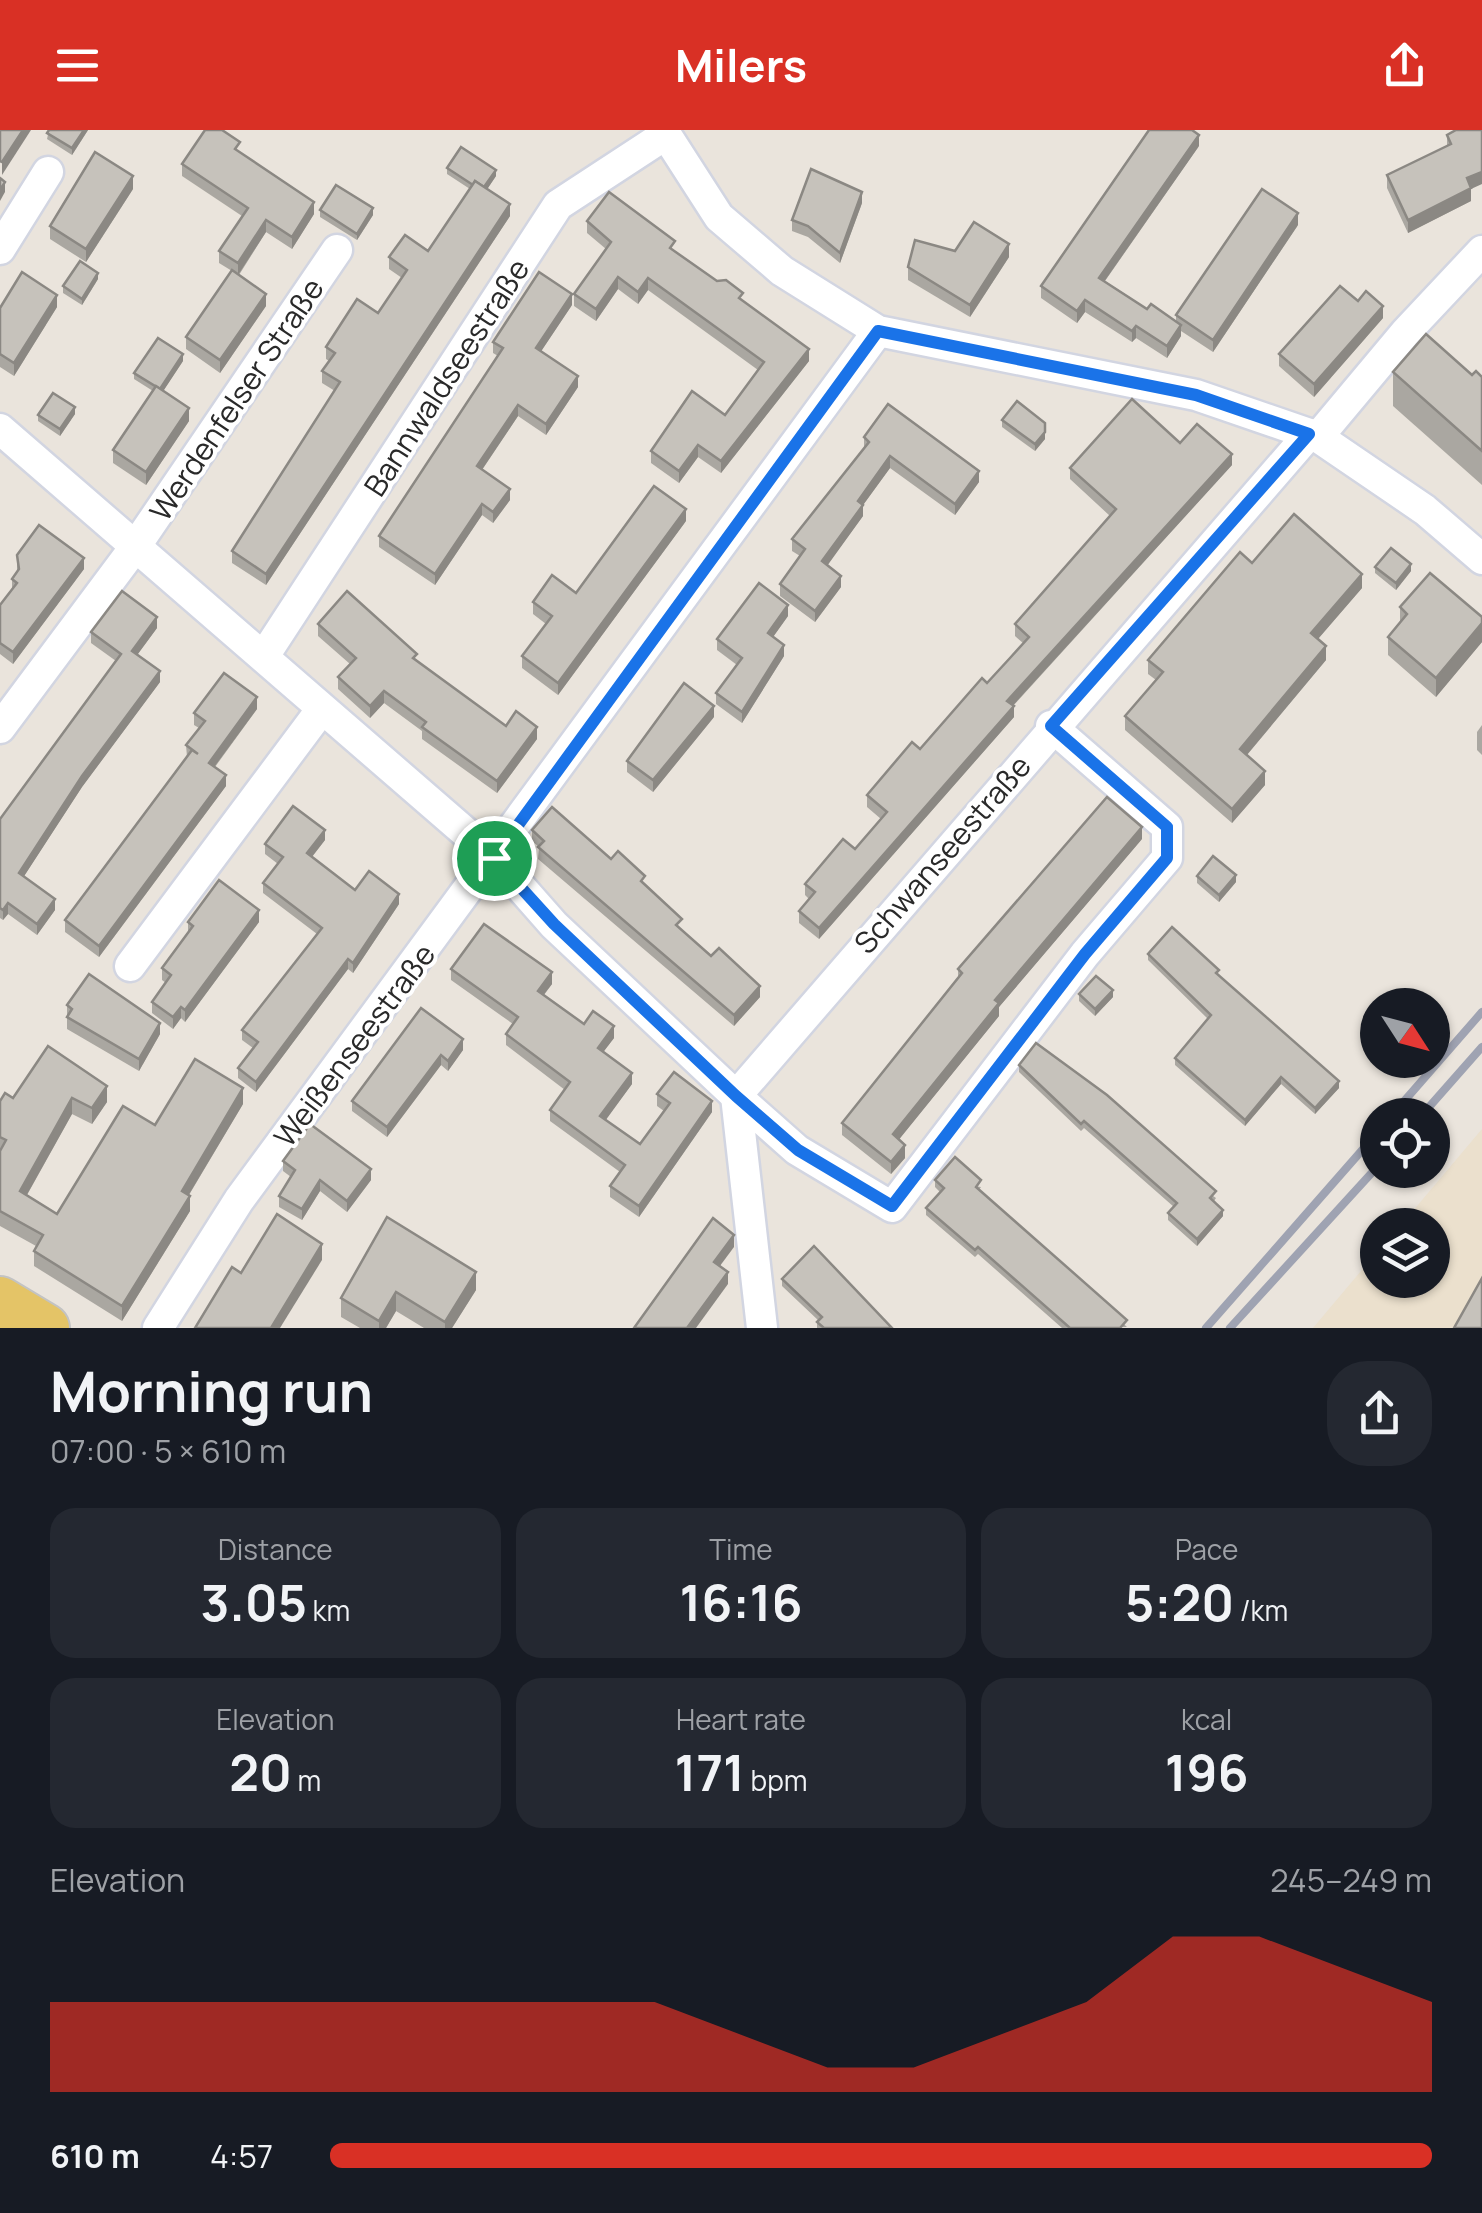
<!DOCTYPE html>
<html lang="en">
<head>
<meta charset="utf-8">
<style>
	body { margin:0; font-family:Manrope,sans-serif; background:#242831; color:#f1f3f6; height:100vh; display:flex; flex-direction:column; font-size:38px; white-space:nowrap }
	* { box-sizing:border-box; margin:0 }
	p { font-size:32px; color:#9ea1a6 }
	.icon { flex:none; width:55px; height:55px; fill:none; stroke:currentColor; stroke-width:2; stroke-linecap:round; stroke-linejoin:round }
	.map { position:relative; height:1198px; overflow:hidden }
	.details { display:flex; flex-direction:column; background:#171b24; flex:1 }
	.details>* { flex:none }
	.needle { width:65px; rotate:126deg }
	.controls { position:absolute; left:1360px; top:858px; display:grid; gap:20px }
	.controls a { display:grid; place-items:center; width:90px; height:90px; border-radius:50%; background:#171b24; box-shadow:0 2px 8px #0004; font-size:50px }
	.pin { position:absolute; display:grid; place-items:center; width:85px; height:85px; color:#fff; margin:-42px; border:5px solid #fff; border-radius:50%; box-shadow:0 2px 10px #0007 }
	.round { display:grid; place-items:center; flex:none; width:105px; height:105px; border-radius:40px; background:#242831 }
	.overview { display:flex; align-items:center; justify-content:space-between; height:170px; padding:0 50px }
	h1 { font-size:55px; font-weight:700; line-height:75px }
	.figures { display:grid; grid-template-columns:repeat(3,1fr); gap:15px; height:170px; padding:10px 50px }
	.figures div { display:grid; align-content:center; border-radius:25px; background:#242831; text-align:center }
	.figures b { font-size:50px; font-weight:700 }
	.figures small { font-size:28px; font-weight:400 }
	.figures p { font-size:28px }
	.chart { height:280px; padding:20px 50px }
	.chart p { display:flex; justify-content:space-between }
	.chart svg { width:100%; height:180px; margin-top:10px; fill:#d93025; opacity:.7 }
	ul { padding:0 50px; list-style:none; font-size:32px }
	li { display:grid; grid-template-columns:160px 120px 1fr; align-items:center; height:75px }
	li i { height:25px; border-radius:12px; background:#d93025 }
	header { display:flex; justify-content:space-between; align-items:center; height:130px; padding:0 50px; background:#d93025; color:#fff; font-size:45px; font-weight:700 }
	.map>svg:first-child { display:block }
	.education { fill:#ebe0cd }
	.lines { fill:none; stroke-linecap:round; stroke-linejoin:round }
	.street-casing { stroke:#d2d5e1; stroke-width:35 }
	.primary-casing { stroke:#c3c3c3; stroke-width:52 }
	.street { stroke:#fff; stroke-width:30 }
	.primary { stroke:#e4c467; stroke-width:48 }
	.rail { stroke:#9fa3b2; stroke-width:8 }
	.wall { fill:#aaa7a1 }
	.shaded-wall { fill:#8b8883 }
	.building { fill:#c6c2bb; stroke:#8b8883; stroke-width:2.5 }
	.route-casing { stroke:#fff; stroke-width:20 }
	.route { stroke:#1a73e8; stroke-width:12 }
	.labels { text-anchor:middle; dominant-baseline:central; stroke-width:8; stroke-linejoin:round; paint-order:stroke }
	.street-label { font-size:30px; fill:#292929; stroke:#fff }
</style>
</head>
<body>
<header><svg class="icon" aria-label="menu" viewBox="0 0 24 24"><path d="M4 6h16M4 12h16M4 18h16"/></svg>Milers<svg class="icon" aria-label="share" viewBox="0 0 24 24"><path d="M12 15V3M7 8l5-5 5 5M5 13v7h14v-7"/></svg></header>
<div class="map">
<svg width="1482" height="1198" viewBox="0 0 1482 1198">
	<rect width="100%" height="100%" fill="#eae4dc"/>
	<path class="education" d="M1482 999V1198H1313L1377 1122 1378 1150H1432V1095H1401Z"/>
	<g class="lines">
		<g class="street-casing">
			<g id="street">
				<path d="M663 0 719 87 782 141 878 201 1196 265 1318 307 1425 380 1482 429"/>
				<path d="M0 119 48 42"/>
				<path d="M0 299 495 728 554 795 736 966 797 1020 892 1077 1085 824 1167 728V697L1051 596"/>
				<path d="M1318 307 1405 203 1482 121"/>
				<path d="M264 526 558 75 665 5"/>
				<path d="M0 598 135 417 337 120"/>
				<path d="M130 836 321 580"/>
				<path d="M736 966 1309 304"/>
				<path d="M736 966 762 1198"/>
				<path d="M158 1198 239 1070 878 201"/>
			</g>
		</g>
		<g class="primary-casing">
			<path id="primary" d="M0 1171 45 1198"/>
		</g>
		<use href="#street" class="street"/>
		<use href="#primary" class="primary"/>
		<g class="rail">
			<path d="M1392 985 1482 882"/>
			<path d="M1422 985 1482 917"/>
			<path d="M1206 1198 1378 1002"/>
			<path d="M1230 1198 1378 1036"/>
		</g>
	</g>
	<g class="wall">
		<path d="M49 0H88L72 25 47 9Z"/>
		<path d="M1447 5 1471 71 1408 103 1387 58V45L1447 16Z"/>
		<path d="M1199 16 1105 151 1147 179 1176 192V185L1298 95 1213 222 1181 201V206L1167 228 1136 208 1132 212 1085 182 1077 193 1041 168V156Z"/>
		<path d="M240 22 314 84 292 119 266 102 239 145 266 176 220 243 186 219V207L232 141 219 133V121L242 86 182 46V34Z"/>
		<path d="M447 38 496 46 487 59 510 86 266 455 232 433V421L335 261 322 253V241L329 231 326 229V217L378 183 402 148 389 139V127L428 121 470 59 447 44Z"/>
		<path d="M133 59 86 132 50 109V96Z"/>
		<path d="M862 73 840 133 808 107 792 101V90Z"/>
		<path d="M320 80 373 85 357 110 320 87Z"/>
		<path d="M587 91 675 121 743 171 809 231 721 343 698 327 679 353 651 333V321L725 285 758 240 648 160 638 174 618 159 596 191 574 176V164L606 119 587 103Z"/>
		<path d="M955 121 1009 127 970 187 908 150V137Z"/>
		<path d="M98 149 82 175 63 163V156Z"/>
		<path d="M1358 171 1383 188 1314 267 1279 236V224Z"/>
		<path d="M572 175 541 221 578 257 546 305 518 286 482 340 510 370 493 393 482 385 435 455 379 417V406L498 226 493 223V212Z"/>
		<path d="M57 177 14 246 0 237V178Z"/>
		<path d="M183 231 163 261 189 291 146 355 113 333V320L153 261 134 249V243Z"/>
		<path d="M1393 242 1472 245 1482 247V355L1393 276Z"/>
		<path d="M75 284 60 306 38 291V285Z"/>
		<path d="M1002 290 1045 309 1035 321 1002 297Z"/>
		<path d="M864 307 979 352 955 385 890 338 863 375V386L827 435 841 457 815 492 780 466V454L800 426 792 421V409L864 319Z"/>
		<path d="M1180 313 1232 335 1013 576 1014 587 819 809 799 793V781L809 769 805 765V754L855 719 881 689 867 677V665L920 619 987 553 1023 513 1015 506V494L1110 386 1070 349V338Z"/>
		<path d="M686 391 558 565 522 538V526L546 494 533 484V472L576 463Z"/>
		<path d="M17 425 84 439 13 534 0 524V475L12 460V449L17 441Z"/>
		<path d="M1252 433 1362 458 1318 509 1326 530 1247 625 1265 655 1232 693 1125 600V586L1156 550 1148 544V530Z"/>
		<path d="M1375 437 1411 441 1396 460 1375 443Z"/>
		<path d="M1400 477 1482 487V512L1436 567 1388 525V507L1400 492Z"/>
		<path d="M788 486 773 507 784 526 742 593 716 574V563L737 535 717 520V509Z"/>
		<path d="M318 494 417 531 506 596 537 609 497 663 422 609V601L384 573 370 588 338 559V547L350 534 318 506Z"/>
		<path d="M157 498 137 525 160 552 82 657 24 746 55 780 37 805 8 784 3 790 0 788V689L116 531 91 513V502Z"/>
		<path d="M257 579 215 637 226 656 99 827 65 802V790L187 627 186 615 199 598 194 595V583Z"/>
		<path d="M714 587 653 662 627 642V631Z"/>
		<path d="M1482 595V625L1477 620V602Z"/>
		<path d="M532 700 611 729 645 755 682 800 760 867 734 896 538 729 539 717 532 711Z"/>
		<path d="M1142 709 999 877V886L898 1010 905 1028 891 1044 842 1005V993L958 848V839Z"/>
		<path d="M325 710 312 727 355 760 399 774 353 843 348 839 256 962 238 948V938L253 918 242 910V900L317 804 263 763V753L278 734 265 724V714Z"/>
		<path d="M1197 746 1236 752 1219 772 1197 753Z"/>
		<path d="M188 792H259L185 892 181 888 173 899 152 883V872L166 853 162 850V838L188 803Z"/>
		<path d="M1148 824 1219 846 1339 958 1315 984 1281 954 1245 996 1175 935V928L1208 889 1148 830Z"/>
		<path d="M451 839 552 854 544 865 584 894 614 908 603 922 632 954 605 990 640 1014 664 981 657 976V964L712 982 639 1087 610 1067V1056L620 1042 550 991V980L565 960 506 915V904L513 894 451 850Z"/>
		<path d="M1079 864 1113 867 1095 886 1079 871Z"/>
		<path d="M67 875 160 904 139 941 67 899Z"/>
		<path d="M421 878 463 920 448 941 441 935 387 1007 352 981V971Z"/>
		<path d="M48 916 107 972 92 994 72 984 27 1065 57 1084 155 995 243 974 189 1065 190 1081 122 1191 34 1136V1121L36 1116 0 1096V971L13 968Z"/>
		<path d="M1019 935 1216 1068 1214 1071 1223 1086 1197 1116 1168 1090V1083L1174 1077 1084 998 1081 1001 1019 942Z"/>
		<path d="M283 1031 371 1050 347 1082 320 1061 302 1090 279 1077V1066L291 1047 283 1041Z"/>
		<path d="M935 1050 981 1057 979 1060 1127 1197 1062 1198 978 1124 975 1127 926 1085V1078L940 1062 935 1057Z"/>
		<path d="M387 1087 476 1160 452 1198H424L396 1181 386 1198H360L341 1187V1168Z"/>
		<path d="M782 1149 892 1198H817V1192L819 1191 782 1156Z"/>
	</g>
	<g class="shaded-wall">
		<path d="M23 0H31L2 45V32Z"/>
		<path d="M84 0H88L72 25V18Z"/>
		<path d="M1199 5V16L1099 159V148Z"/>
		<path d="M496 40V46L482 67V60Z"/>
		<path d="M1482 42V54L1471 59V71L1408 103V90L1467 48Z"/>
		<path d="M133 46V59L86 132V119Z"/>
		<path d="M5 52V62L0 71V60Z"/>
		<path d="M862 62V73L840 133V123Z"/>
		<path d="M314 72V84L292 119V107Z"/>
		<path d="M510 74V86L266 455V444Z"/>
		<path d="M373 78V85L357 110V104Z"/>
		<path d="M1298 83V95L1213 222V210Z"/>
		<path d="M266 90V102L238 145V133Z"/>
		<path d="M1009 114V127L970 187V175Z"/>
		<path d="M98 143V149L82 175V169Z"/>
		<path d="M618 147V159L596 191V179Z"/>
		<path d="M648 148V160L638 174V162Z"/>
		<path d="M266 164V176L220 243V230Z"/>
		<path d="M572 164V175L536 229V218Z"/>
		<path d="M57 165V177L14 246V233Z"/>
		<path d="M1085 170V182L1077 193V181Z"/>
		<path d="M1383 176V188L1314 267V254Z"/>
		<path d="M1181 195V206L1167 228V216Z"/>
		<path d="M1136 196V208L1132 212V201Z"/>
		<path d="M809 219V231L721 343V331Z"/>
		<path d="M183 224V231L160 266V260Z"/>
		<path d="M578 246V257L546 305V294Z"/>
		<path d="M518 275V286L477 347V336Z"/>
		<path d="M75 277V284L60 306V299Z"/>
		<path d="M189 278V291L146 355V342Z"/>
		<path d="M1045 302V309L1035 321V314Z"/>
		<path d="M698 315V327L679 353V341Z"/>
		<path d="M1232 324V335L1007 582V571Z"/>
		<path d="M890 326V338L858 382V371Z"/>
		<path d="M979 341V352L955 385V374Z"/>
		<path d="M510 359V370L493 393V382Z"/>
		<path d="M482 374V385L435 455V444Z"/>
		<path d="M863 375V386L822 443V431Z"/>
		<path d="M686 379V391L558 565V553Z"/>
		<path d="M84 428V439L13 534V522Z"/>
		<path d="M1411 434V441L1396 460V453Z"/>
		<path d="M1362 444V458L1311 517V503Z"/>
		<path d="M841 446V457L815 492V481Z"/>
		<path d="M788 475V486L768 514V503Z"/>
		<path d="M157 487V498L132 532V521Z"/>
		<path d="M1482 493V512L1436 567V548Z"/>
		<path d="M784 515V526L742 593V582Z"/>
		<path d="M1326 516V530L1240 633V619Z"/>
		<path d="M160 541V552L82 657 19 754V743L82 646Z"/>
		<path d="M384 561V573L370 588V576Z"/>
		<path d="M257 567V579L209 644V633Z"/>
		<path d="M714 576V587L653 662V650Z"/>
		<path d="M1014 576V587L819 809V798Z"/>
		<path d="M537 597V609L497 663V651Z"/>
		<path d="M1265 641V655L1232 693V679Z"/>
		<path d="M226 645V656L99 827V816Z"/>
		<path d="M1142 697V709L999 877V886L893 1017V1004L995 870Z"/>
		<path d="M325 700V710L307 733V723Z"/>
		<path d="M1236 745V752L1219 772V765Z"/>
		<path d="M399 764V774L353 843V833Z"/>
		<path d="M55 769V780L37 805V794Z"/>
		<path d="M8 773V784L3 790V780Z"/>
		<path d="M259 780V792L185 892V880Z"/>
		<path d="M348 829V839L256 962V952Z"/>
		<path d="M552 842V854L538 872V861Z"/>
		<path d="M760 856V867L734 896V885Z"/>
		<path d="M1113 860V867L1095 886V879Z"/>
		<path d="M181 877V888L173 899V887Z"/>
		<path d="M160 893V904L139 941V929Z"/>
		<path d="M614 896V908L598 929V918Z"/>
		<path d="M463 909V920L448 941V931Z"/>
		<path d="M441 925V935L387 1007V997Z"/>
		<path d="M632 943V954L600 998V986Z"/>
		<path d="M1281 947V954L1245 996V990Z"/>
		<path d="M1339 951V958L1315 984V978Z"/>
		<path d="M107 956V972L92 994V978Z"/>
		<path d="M243 958V974L182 1076V1061Z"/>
		<path d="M72 968V984L20 1077V1061Z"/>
		<path d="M712 971V982L639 1087V1076Z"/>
		<path d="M905 1015V1028L891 1044V1032Z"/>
		<path d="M371 1039V1050L347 1082V1071Z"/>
		<path d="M320 1050V1061L302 1090V1079Z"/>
		<path d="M190 1066V1081L122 1191V1176Z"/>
		<path d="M1223 1080V1086L1197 1116V1109Z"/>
		<path d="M734 1105V1117L714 1144V1132Z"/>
		<path d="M322 1114V1130L280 1198H271Z"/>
		<path d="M476 1142V1160L452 1198H445V1192Z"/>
		<path d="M728 1142V1154L696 1198H687Z"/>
		<path d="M396 1162V1181L386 1198H379V1191Z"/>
	</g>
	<g class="building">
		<path d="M0 0H23L2 32 0 31Z"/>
		<path d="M49 0H84L72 18 47 3Z"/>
		<path d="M205 0H222L240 12 235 19 314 72 292 107 266 90 238 133 219 121 248 78 182 34Z"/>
		<path d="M1149 0H1192L1199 5 1099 148 1147 179 1151 174 1181 195 1167 216 1136 196 1132 201 1085 170 1077 181 1041 156Z"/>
		<path d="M1456 0H1482V42L1467 48 1471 58 1408 90 1387 45 1451 14 1447 5Z"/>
		<path d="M461 17 496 40 484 57 475 51 473 55 447 38Z"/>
		<path d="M95 22 133 46 86 119 50 96Z"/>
		<path d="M811 39 862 62 840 123 808 96 792 90Z"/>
		<path d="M0 48 5 52 0 60Z"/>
		<path d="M475 51 510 74 266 444 232 421 340 252 322 241 335 223 326 217 357 169 378 183 407 140 389 127 405 105 428 121Z"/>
		<path d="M336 55 373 78 357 104 320 80Z"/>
		<path d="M1262 59 1298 83 1213 210 1176 185Z"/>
		<path d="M609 62 675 111 670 118 717 151 726 150 743 163 739 168 809 219 721 331 698 315 679 341 651 321 692 261 725 285 764 232 648 148 638 162 618 147 596 179 574 164 611 112 587 91Z"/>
		<path d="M974 92 1009 114 970 175 908 137 915 110 955 121Z"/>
		<path d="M80 131 98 143 82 169 63 156Z"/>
		<path d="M232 140 266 164 220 230 186 207Z"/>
		<path d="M22 142 57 165 14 233 0 224V178Z"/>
		<path d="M539 142 572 164 536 218 578 246 546 294 518 275 477 336 510 359 493 382 482 374 435 444 379 406 503 218 493 212Z"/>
		<path d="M1340 156 1358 171 1366 161 1383 176 1314 254 1279 224Z"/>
		<path d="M1426 204 1472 245 1476 241 1482 247V321L1393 242Z"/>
		<path d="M158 208 183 224 160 259 134 243Z"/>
		<path d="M156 256 189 278 146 342 113 320Z"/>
		<path d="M53 263 75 277 60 299 38 285Z"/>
		<path d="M1132 269 1180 313 1197 294 1232 324 1007 571 1014 576 819 798 799 781 815 762 805 754 843 709 855 719 887 682 867 665 912 612 920 619 982 548 987 553 1010 528 1029 507 1015 494 1116 379 1070 338Z"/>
		<path d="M1017 271 1045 293V302L1035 314 1002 290Z"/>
		<path d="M888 274 979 341 955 374 890 326 858 371 863 375 822 431 841 446 815 481 780 454 805 419 792 409 869 312 864 307Z"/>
		<path d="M654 356 686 379 558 553 522 526 552 486 533 472 552 445 576 463Z"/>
		<path d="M1294 384 1362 444 1311 503 1326 516 1240 619 1265 641 1232 679 1125 586 1163 542 1148 530 1240 422 1252 433Z"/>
		<path d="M39 395 84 428 13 522 0 513V475L17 453 12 449 19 439 17 425Z"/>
		<path d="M1391 418 1411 434 1396 453 1375 437Z"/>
		<path d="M1430 443 1482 487V493L1436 548 1388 507 1407 484 1400 477Z"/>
		<path d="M759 453 788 475 768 503 784 515 742 582 716 563 742 528 717 509Z"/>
		<path d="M122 461 157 487 132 521 160 541 82 646 19 743 55 769 37 794 8 773 3 780 0 778V689L121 524 91 502Z"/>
		<path d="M347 461 417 524 413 528 506 596 516 581 537 597 497 651 422 597 426 592 384 561 370 576 338 547 356 528 318 494Z"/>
		<path d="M224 543 257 567 209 633 226 645 99 816 65 790 192 620 198 624 186 615 205 591 194 583Z"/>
		<path d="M684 553 714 576 653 650 627 631Z"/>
		<path d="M1107 667 1142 697 995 870 999 873 893 1004 905 1015 891 1032 842 993 962 843 958 839Z"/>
		<path d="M293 676 325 700 307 723 355 760 369 741 399 764 353 833 348 829 256 952 238 938 258 912 242 900 322 798 263 753 283 727 265 714Z"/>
		<path d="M552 677 611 729 618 721 645 746 641 751 682 789 676 795 711 826 719 818 760 856 734 885 538 717 544 711 532 700Z"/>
		<path d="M1213 726 1236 745 1219 765 1197 746Z"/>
		<path d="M219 750 259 780 185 880 181 877 173 887 152 872 171 845 162 838 193 796 188 792Z"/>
		<path d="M484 794 552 842 538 861 584 894 593 881 614 896 598 918 632 943 600 986 640 1014 670 973 657 964 674 942 712 971 639 1076 610 1056 625 1035 550 980 570 952 506 904 518 887 451 839Z"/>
		<path d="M1172 797 1219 840 1216 843 1339 951 1315 978 1281 947 1245 990 1175 928 1211 885 1148 824Z"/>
		<path d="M89 844 160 893 139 929 67 887 72 879 67 875Z"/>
		<path d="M1096 846 1113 860 1095 879 1079 864Z"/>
		<path d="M421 878 463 909 448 931 441 925 387 997 352 971Z"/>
		<path d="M1036 913 1107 965 1216 1061 1210 1068 1223 1080 1197 1109 1168 1083 1177 1073 1084 991 1081 994 1019 935Z"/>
		<path d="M48 916 107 956 92 978 72 968 20 1061 57 1084 123 976 155 995 195 929 243 958 182 1061 190 1066 122 1176 34 1121 43 1105 0 1081V1021L6 1010 0 1007V971L5 963 13 968Z"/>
		<path d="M310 994 371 1039 347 1071 320 1050 302 1079 279 1066 295 1040 283 1031Z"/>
		<path d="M955 1027 981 1050 976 1057 1127 1190 1120 1198H1070L978 1117 975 1120 926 1078 944 1058 935 1050Z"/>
		<path d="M277 1084 322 1114 271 1198H195L232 1137 241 1143Z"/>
		<path d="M387 1087 476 1142 445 1192 396 1162 379 1191 341 1168Z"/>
		<path d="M713 1088 734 1105 714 1132 728 1142 687 1198H634Z"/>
		<path d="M814 1116 892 1198H824L817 1192 822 1187 782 1149Z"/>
		<path d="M1482 1148V1198H1454Z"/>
	</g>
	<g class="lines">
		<g class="route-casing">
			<path id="route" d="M878 201 1196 265 1309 304 1051 596 1167 697V728L1085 824 892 1076 798 1020 736 966 554 794 494 728Z"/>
		</g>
		<use href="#route" class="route"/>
	</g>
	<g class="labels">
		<g class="street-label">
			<text transform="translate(446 247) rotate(-57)">Bannwaldseestraße</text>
			<text transform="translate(236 269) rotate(-56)">Werdenfelser Straße</text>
			<text transform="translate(942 724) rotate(-49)">Schwanseestraße</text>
			<text transform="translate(354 915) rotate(-53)">Weißenseestraße</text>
		</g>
	</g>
</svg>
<div class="controls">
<a><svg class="needle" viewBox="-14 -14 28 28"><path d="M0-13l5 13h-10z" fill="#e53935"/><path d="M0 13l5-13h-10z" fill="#9ea1a6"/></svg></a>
<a><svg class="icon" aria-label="locate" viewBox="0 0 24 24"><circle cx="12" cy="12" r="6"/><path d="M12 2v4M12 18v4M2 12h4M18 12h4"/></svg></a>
<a><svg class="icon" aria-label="layers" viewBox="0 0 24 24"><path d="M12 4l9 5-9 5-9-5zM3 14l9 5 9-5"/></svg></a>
</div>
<div class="pin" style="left:494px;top:728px;background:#1e9e55"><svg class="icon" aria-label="arrive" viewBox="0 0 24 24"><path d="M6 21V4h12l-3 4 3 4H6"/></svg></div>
</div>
<section class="details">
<div class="overview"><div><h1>Morning run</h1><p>07:00 · 5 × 610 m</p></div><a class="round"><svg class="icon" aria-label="share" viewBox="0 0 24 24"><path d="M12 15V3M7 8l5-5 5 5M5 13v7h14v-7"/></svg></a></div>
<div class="figures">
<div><p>Distance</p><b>3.05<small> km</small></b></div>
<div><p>Time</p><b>16:16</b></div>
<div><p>Pace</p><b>5:20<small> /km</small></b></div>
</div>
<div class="figures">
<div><p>Elevation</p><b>20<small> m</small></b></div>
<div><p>Heart rate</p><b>171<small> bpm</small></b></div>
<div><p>kcal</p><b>196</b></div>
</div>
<div class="chart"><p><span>Elevation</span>245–249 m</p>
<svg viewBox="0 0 160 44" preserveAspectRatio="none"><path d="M0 44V22L10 22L20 22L30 22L40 22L50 22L60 22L70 22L80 30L90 38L100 38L110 30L120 22L130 6L140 6L150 14L160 22V44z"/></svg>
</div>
<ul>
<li><b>610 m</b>4:57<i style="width:100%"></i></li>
</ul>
</section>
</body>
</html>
